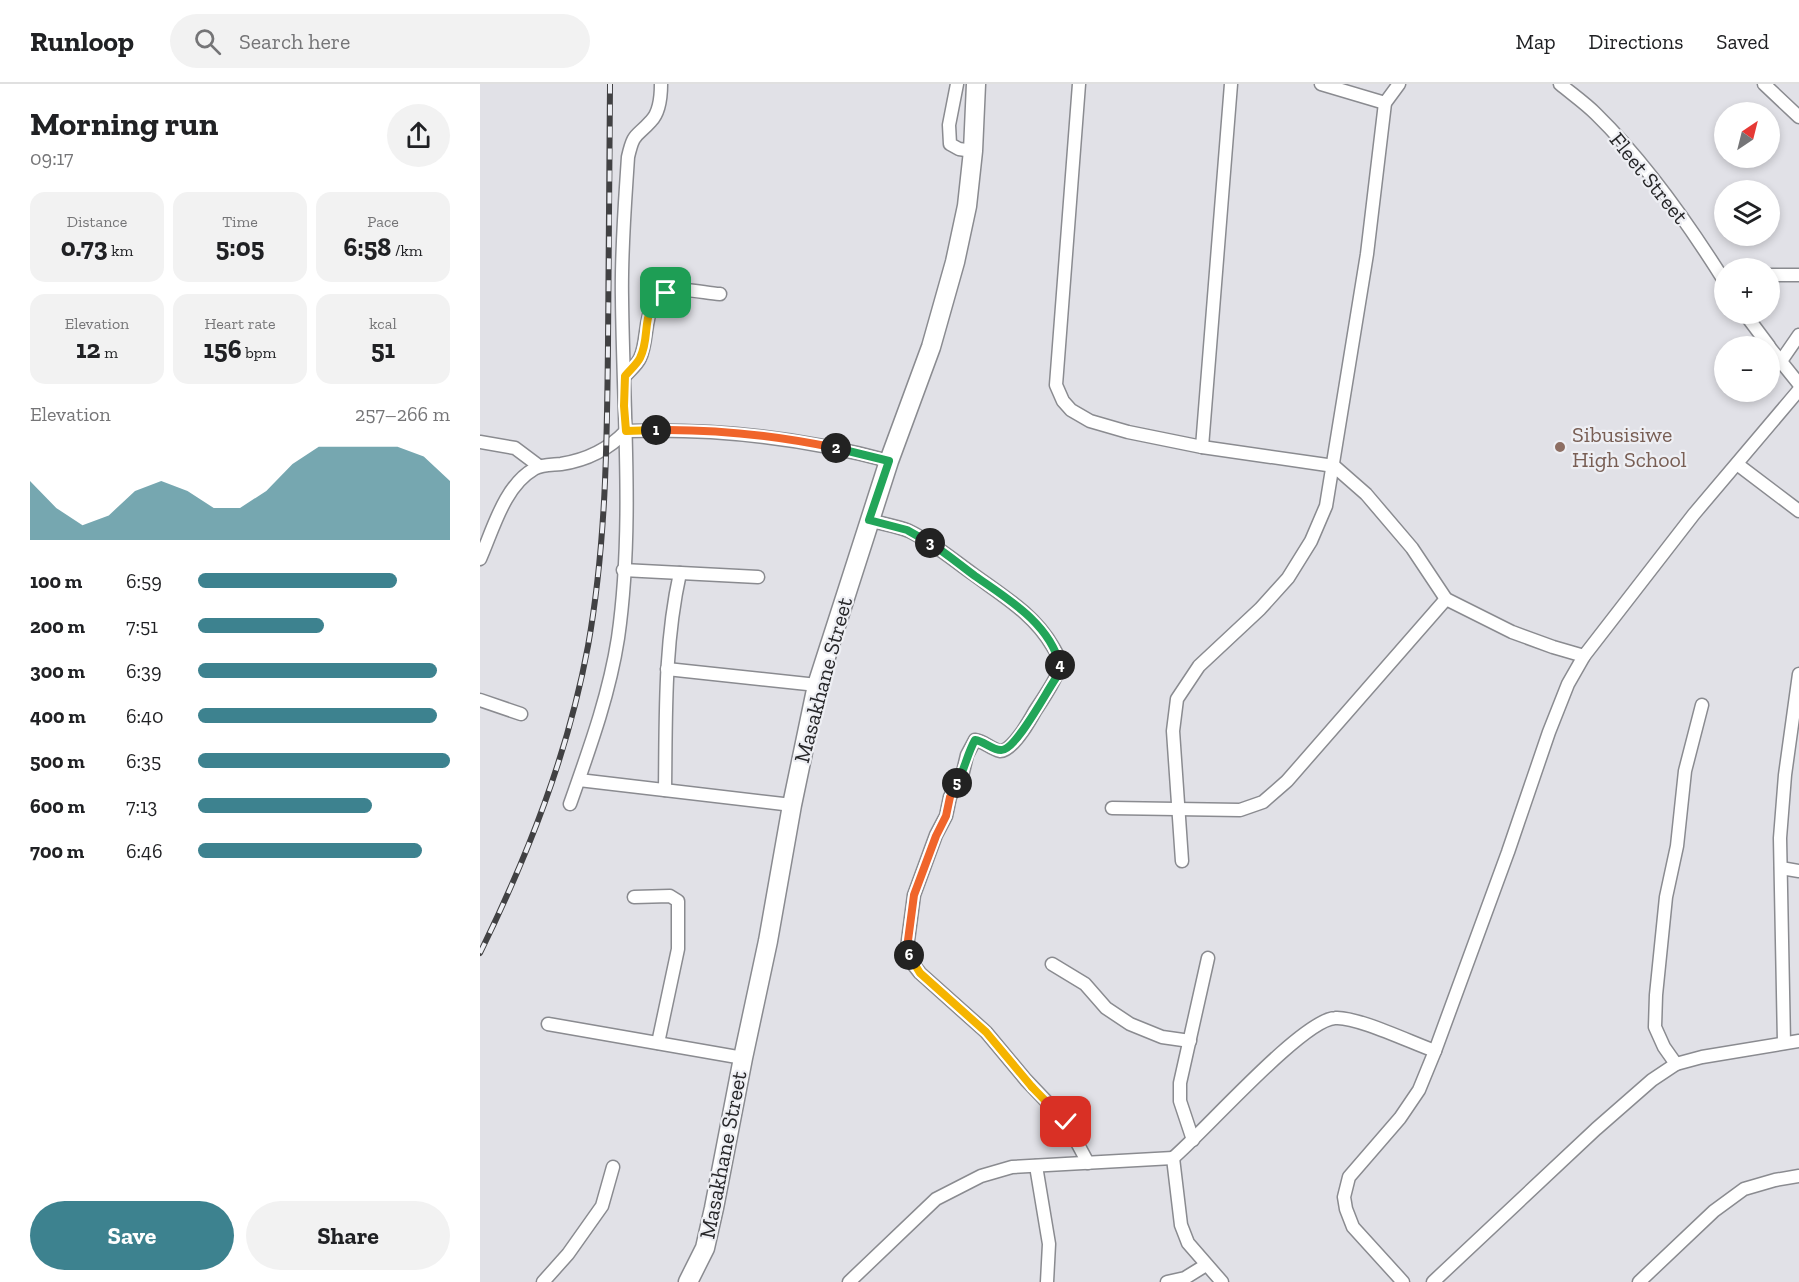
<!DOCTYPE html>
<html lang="en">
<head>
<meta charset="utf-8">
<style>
	body { margin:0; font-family:"Zilla Slab",serif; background:#f2f2f2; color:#202124; height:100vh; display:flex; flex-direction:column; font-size:22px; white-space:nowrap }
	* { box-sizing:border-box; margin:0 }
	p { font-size:20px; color:#757577 }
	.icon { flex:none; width:33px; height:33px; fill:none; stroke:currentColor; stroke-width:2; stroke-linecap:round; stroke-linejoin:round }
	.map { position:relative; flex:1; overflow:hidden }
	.details { display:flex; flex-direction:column; background:#fff; width:480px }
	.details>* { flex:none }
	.needle { width:39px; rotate:35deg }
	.fabs { position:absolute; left:1234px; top:18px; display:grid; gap:12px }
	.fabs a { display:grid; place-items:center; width:66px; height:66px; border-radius:50%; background:#fff; box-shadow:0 3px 9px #0003; font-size:30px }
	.pin { position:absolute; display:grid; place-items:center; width:51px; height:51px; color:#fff; margin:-26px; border-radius:12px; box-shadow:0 3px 9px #0006 }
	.km { position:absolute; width:30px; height:30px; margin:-15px; border-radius:50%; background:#222; color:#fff; font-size:16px; line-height:30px; text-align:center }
	.round { display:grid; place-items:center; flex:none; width:63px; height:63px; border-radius:32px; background:#f2f2f2 }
	.overview { display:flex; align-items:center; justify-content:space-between; height:102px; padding:0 30px }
	h1 { font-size:33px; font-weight:700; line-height:45px }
	.stats { display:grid; grid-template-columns:repeat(3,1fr); gap:9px; height:102px; padding:6px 30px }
	.stats div { display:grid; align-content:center; border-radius:15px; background:#f2f2f2; text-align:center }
	.stats b { font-size:26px; font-weight:700 }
	.stats small { font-size:16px; font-weight:400 }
	.stats p { font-size:16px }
	.chart { height:168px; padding:12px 30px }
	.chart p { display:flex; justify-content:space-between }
	.chart svg { width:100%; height:108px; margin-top:6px; fill:#3d828f; opacity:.7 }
	.button { display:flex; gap:12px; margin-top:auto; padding:12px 30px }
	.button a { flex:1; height:69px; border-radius:36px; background:#3d828f; color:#fff; font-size:24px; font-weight:700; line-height:69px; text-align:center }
	.button a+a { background:#f2f2f2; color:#202124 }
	ul { padding:0 30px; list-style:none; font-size:20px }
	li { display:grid; grid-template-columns:96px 72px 1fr; align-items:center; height:45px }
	li i { height:15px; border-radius:8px; background:#3d828f }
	header { display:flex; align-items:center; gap:36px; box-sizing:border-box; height:84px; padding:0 30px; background:#fff; border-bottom:2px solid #e0e0e0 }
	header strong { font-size:28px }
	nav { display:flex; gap:33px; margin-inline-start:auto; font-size:21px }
	.search { width:420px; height:54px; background:#f2f2f2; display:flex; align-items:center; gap:15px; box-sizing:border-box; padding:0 21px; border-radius:33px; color:#757577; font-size:22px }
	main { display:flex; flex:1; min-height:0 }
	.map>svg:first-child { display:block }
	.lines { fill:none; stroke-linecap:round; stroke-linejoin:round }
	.street-casing { stroke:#8a8b90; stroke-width:15 }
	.secondary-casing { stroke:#8a8b90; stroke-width:21 }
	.street { stroke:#fff; stroke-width:12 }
	.secondary { stroke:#fff; stroke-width:18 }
	.rail-casing { stroke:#414143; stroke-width:6 }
	.rail { stroke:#eeeff4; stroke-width:4; stroke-dasharray:11; stroke-linecap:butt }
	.split-1-casing { stroke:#fff; stroke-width:12 }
	.split-2-casing { stroke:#fff; stroke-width:12 }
	.split-3-casing { stroke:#fff; stroke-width:12 }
	.split-4-casing { stroke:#fff; stroke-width:12 }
	.split-5-casing { stroke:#fff; stroke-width:12 }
	.split-6-casing { stroke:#fff; stroke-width:12 }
	.split-7-casing { stroke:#fff; stroke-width:12 }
	.split-8-casing { stroke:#fff; stroke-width:12 }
	.split-1 { stroke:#f5b400; stroke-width:8 }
	.split-2 { stroke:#f0652b; stroke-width:8 }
	.split-3 { stroke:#22a559; stroke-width:8 }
	.split-4 { stroke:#22a559; stroke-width:8 }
	.split-5 { stroke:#22a559; stroke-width:8 }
	.split-6 { stroke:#f0652b; stroke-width:8 }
	.split-7 { stroke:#f5b400; stroke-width:8 }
	.split-8 { stroke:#f5b400; stroke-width:8 }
	.education-dot { fill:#8d6e63; stroke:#eeeff4; stroke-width:2 }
	.labels { text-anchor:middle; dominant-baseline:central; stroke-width:4.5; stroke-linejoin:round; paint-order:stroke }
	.street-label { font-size:22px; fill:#272729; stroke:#eeeff4 }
	.education-label { font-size:22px; fill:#785e54; stroke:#eeeff4; text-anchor:start }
</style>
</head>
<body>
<header>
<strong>Runloop</strong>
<div class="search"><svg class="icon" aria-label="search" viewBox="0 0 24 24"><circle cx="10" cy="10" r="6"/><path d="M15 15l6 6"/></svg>Search here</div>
<nav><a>Map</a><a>Directions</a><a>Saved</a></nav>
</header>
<main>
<section class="details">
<div class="overview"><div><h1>Morning run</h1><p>09:17</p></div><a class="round"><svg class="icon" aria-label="share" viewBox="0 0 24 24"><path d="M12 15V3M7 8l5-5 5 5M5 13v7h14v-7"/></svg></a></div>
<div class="stats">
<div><p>Distance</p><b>0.73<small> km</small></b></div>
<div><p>Time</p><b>5:05</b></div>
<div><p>Pace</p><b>6:58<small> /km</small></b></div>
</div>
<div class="stats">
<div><p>Elevation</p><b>12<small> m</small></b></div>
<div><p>Heart rate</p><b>156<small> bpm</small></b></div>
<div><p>kcal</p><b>51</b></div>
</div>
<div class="chart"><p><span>Elevation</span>257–266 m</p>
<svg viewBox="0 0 160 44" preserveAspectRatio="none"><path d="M0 44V20L10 31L20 38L30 34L40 24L50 20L60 24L70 31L80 31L90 24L100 13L110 6L120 6L130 6L140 6L150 10L160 20V44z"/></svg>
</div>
<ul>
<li><b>100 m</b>6:59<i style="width:79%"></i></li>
<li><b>200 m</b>7:51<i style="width:50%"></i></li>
<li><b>300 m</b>6:39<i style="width:95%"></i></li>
<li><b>400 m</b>6:40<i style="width:95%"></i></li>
<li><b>500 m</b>6:35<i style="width:100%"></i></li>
<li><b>600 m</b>7:13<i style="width:69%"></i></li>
<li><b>700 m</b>6:46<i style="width:89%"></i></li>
</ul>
<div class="button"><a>Save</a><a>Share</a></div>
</section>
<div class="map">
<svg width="1319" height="1198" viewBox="0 0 1319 1198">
	<rect width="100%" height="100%" fill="#e1e1e7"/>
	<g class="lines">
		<g class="street-casing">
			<g id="street">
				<path d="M477 0 469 41 470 60 479 65 493 67"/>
				<path d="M599 0 576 301 583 317 591 326 610 337 648 348 722 363 854 382 886 410 932 464 966 515 1032 548 1073 563 1104 572"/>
				<path d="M841 0 905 19"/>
				<path d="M1080 0C1092 10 1105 19 1116 30 1166 79 1208 139 1245 198"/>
				<path d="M1284 0 1319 33"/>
				<path d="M1290 191H1319"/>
				<path d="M1265 230 1289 262"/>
				<path d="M1290 264 1319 300"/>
				<path d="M1301 277 1319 251"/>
				<path d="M145 292C149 287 157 281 160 274 171 252 159 209 197 206 211 205 226 209 240 210"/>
				<path d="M0 358 35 364 59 382"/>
				<path d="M722 363 751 0"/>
				<path d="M1257 380 1319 427"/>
				<path d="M389 436C402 440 417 442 429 447 452 458 472 475 493 490 523 512 554 530 573 563 576 568 580 574 580 580 581 588 561 618 555 627 550 636 532 668 520 667 511 665 504 657 495 656L487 671 483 688 470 713 466 732 456 751 434 811 427 864 429 875 440 889 506 948 546 996 586 1038 608 1079"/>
				<path d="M0 475C13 446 24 402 54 385 62 380 73 381 81 380 107 376 128 366 146 347 235 344 323 354 409 377"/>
				<path d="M143 486 278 493"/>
				<path d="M187 585 337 601"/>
				<path d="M0 616 41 630"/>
				<path d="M99 696 312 721"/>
				<path d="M185 706C186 633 184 561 200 489"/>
				<path d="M90 720C109 666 129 612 138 554 154 443 143 326 142 214 141 167 145 120 148 73 154 47 156 54 171 37 180 28 181 12 181 0"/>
				<path d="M632 724 760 726 783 718 807 697 966 515"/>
				<path d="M702 777 693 647 697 615 719 582 780 525 808 494 831 457 846 422 887 170 905 19 919 0"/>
				<path d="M1301 784 1319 787"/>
				<path d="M154 813 190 812 198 817V865L178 959"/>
				<path d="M572 880 605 900 626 924 650 940 682 953 710 957"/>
				<path d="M68 940 263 974"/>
				<path d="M1304 959 1300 754 1305 691 1319 590"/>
				<path d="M1196 980 1184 963 1175 943 1176 911 1186 813 1197 762 1205 687 1222 621"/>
				<path d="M713 1056 700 1017V999L728 874"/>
				<path d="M693 1074C724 1048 822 936 855 934 876 932 932 959 955 967"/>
				<path d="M693 1074 701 1141 708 1159 742 1198"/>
				<path d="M556 1082 569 1160 567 1198"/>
				<path d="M63 1198 88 1170 122 1122 133 1083"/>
				<path d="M369 1198 456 1115 501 1092 532 1083 693 1074"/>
				<path d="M687 1198 705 1194 726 1181"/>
				<path d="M923 1198 873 1143 866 1125 864 1113 869 1093 920 1034 939 1006 955 967 1028 768 1069 648 1088 600 1104 572 1214 430 1319 306"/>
				<path d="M953 1198 1116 1045 1172 996 1196 980 1222 973 1319 957"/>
				<path d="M1159 1198 1234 1127 1264 1105 1295 1096 1319 1092"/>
			</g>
		</g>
		<g class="secondary-casing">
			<path id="secondary" d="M208 1198 225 1164 234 1124 263 974 288 857 312 721 337 601 409 377 451 263 475 178 487 122 493 67 496 0"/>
		</g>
		<use href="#street" class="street"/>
		<use href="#secondary" class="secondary"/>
		<g class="rail-casing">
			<path id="rail" d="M0 869C48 771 88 670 108 562 126 461 127 360 128 259 129 172 130 86 130 0"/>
		</g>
		<use href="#rail" class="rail"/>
	</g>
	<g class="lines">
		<g class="split-1-casing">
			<path id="split-1" d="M176 346 146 347 144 322 145 292C150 286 157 280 160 274 172 250 158 227 186 209"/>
		</g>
		<g class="split-2-casing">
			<path id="split-2" d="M176 346C235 345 298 352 356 364"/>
		</g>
		<g class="split-3-casing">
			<path id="split-3" d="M356 364 409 377 389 436 427 446 450 459"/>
		</g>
		<g class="split-4-casing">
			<path id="split-4" d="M450 459C466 469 480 481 495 492 528 515 569 539 580 581"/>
		</g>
		<g class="split-5-casing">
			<path id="split-5" d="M477 699C485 685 487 670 495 656 504 657 512 666 521 666 536 667 568 604 578 591L580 581"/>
		</g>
		<g class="split-6-casing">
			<path id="split-6" d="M429 871 427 864 434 811 456 752 466 732 470 713 477 699"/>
		</g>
		<g class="split-7-casing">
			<path id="split-7" d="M429 871 440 889 506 948 552 1003"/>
		</g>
		<g class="split-8-casing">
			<path id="split-8" d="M552 1003 586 1038"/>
		</g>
		<use href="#split-1" class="split-1"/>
		<use href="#split-2" class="split-2"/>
		<use href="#split-3" class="split-3"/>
		<use href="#split-4" class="split-4"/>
		<use href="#split-5" class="split-5"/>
		<use href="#split-6" class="split-6"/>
		<use href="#split-7" class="split-7"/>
		<use href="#split-8" class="split-8"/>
	</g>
	<circle class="education-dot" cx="1080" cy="363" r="6"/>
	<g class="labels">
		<g class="street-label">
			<text transform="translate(1169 94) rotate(51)">Fleet Street</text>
			<text transform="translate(343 596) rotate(-75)">Masakhane Street</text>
			<text transform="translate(243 1071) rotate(-79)">Masakhane Street</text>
		</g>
		<g class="education-label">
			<text x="1092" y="350">Sibusisiwe<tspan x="1092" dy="25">High School</tspan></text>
		</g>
	</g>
</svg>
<div class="fabs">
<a><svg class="needle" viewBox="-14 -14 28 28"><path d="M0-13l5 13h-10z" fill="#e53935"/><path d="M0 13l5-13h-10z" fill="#757577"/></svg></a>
<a><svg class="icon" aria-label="layers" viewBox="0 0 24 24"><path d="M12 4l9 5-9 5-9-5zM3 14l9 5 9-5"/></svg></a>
<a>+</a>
<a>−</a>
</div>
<div class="pin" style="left:186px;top:209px;background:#1e9e55"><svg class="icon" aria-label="arrive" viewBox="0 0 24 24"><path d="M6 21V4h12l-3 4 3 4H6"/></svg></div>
<div class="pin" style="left:586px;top:1038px;background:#d93025"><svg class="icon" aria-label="check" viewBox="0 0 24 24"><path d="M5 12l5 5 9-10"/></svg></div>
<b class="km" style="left:176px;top:346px">1</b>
<b class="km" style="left:356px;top:364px">2</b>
<b class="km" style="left:450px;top:459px">3</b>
<b class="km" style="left:580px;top:581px">4</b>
<b class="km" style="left:477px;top:699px">5</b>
<b class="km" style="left:429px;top:871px">6</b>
</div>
</main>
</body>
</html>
